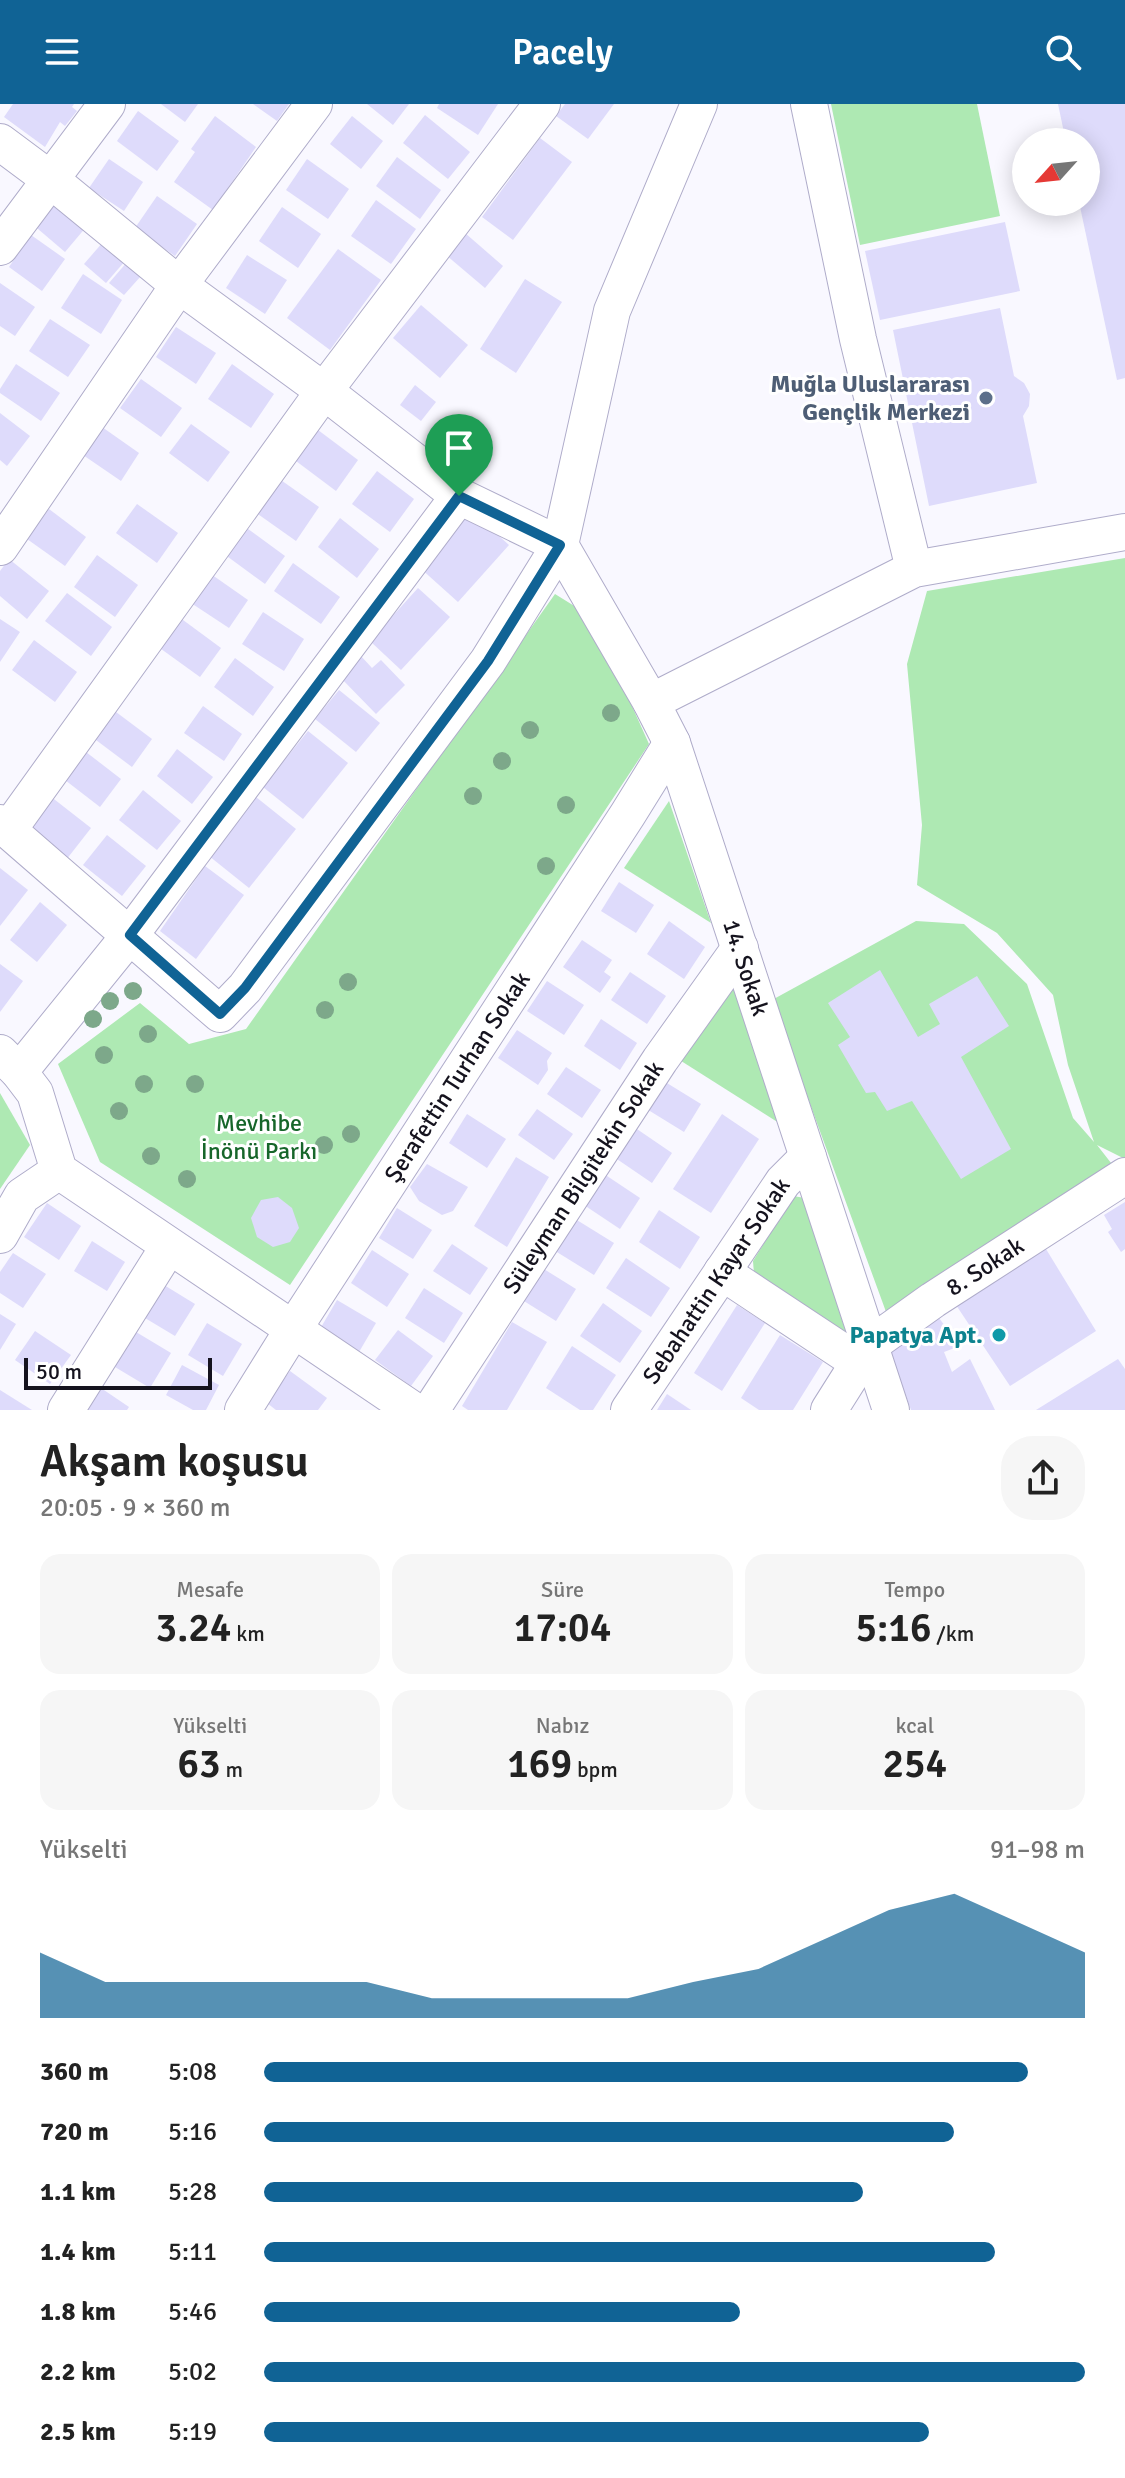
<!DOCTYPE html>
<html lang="tr">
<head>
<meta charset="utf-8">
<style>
	body { margin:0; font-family:Signika,sans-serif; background:#f6f6f6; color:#222; height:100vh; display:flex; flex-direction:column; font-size:30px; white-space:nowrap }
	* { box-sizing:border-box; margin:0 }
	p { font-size:26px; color:#767676 }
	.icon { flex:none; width:44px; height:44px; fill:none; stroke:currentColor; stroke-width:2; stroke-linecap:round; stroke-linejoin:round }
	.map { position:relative; height:1306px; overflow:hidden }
	.side { display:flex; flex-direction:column; background:#fff; flex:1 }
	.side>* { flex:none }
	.needle { width:52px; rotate:243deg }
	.controls { position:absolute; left:1012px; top:24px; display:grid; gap:16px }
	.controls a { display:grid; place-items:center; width:88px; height:88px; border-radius:50%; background:#fff; box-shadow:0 4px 20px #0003; font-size:40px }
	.scale { position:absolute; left:24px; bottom:20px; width:188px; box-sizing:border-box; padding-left:8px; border:4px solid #15131e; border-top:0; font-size:22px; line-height:28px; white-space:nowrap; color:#15131e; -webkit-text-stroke:6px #fff; paint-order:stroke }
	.pin { position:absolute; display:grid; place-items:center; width:68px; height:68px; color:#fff; margin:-82px -34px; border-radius:50% 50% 50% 0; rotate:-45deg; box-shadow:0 0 8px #0007 }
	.pin .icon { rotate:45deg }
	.round { display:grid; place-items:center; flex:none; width:84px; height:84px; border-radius:32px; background:#f6f6f6 }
	.headline { display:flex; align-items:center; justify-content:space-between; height:136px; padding:0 40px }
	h1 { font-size:44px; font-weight:600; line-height:60px }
	.stats { display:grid; grid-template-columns:repeat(3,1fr); gap:12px; height:136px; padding:8px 40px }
	.stats div { display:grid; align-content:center; border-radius:20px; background:#f6f6f6; text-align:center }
	.stats b { font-size:40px; font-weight:600 }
	.stats small { font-size:22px; font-weight:400 }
	.stats p { font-size:22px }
	.chart { height:224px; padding:16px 40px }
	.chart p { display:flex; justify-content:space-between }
	.chart svg { width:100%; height:144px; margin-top:8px; fill:#106395; opacity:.7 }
	ul { padding:0 40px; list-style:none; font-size:26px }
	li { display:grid; grid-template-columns:128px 96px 1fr; align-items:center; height:60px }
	li i { height:20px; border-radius:10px; background:#106395 }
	header { display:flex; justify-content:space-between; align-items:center; height:104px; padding:0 40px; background:#106395; color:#fff; font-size:36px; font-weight:600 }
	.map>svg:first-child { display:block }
	.green { fill:#aee9b3 }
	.building { fill:#dedbfb }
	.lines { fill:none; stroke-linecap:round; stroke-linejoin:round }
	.minor-casing { stroke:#afacca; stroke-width:38 }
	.minor { stroke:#fff; stroke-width:36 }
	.tree { fill:#7da88a }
	.route-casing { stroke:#fff; stroke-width:16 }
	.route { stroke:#106395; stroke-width:10 }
	.service-dot { fill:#5c6f8a; stroke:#fff; stroke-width:3 }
	.culture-dot { fill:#0f9aa8; stroke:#fff; stroke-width:3 }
	.labels { text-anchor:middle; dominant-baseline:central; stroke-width:6; stroke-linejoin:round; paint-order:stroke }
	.service-label { font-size:24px; font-weight:bold; fill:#4e5e75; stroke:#fff; text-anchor:end }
	.street-label { font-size:24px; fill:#15131e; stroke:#fff }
	.park-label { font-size:24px; fill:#17662a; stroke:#fff }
	.culture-label { font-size:24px; font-weight:bold; fill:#0d838f; stroke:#fff; text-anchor:end }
</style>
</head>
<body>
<header><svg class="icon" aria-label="menu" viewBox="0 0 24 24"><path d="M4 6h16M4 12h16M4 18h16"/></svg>Pacely<svg class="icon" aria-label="search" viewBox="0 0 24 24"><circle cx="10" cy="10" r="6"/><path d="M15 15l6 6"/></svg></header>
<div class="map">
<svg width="1125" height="1306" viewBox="0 0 1125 1306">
	<rect width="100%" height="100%" fill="#f9f8ff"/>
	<g class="green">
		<path d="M831 0H977L1000 112 860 141Z"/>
		<path d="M1125 454V1055L1097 1041 1115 1064 889 1216 772 896 916 817 964 820 1027 880 1073 1014 1094 1038 1068 961 1053 891 997 829 917 781 922 721 907 560 927 487Z"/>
		<path d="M555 490 592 513 649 640 290 1181 100 1058 58 960 140 899 189 940 246 925Z"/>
		<path d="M669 697 711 819 624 764Z"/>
		<path d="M733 877 779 1019 678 955Z"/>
		<path d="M0 989 30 1041 0 1085Z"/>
		<path d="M793 1092 805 1094 855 1229 844 1238 754 1170 753 1157Z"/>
	</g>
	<g class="building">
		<path d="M13 0H74L72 3 77 7 65 22 60 18 45 43 4 13Z"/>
		<path d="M161 0H198L185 18Z"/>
		<path d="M253 0H289L277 17Z"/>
		<path d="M367 0H409L393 21Z"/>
		<path d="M439 0H498L478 31 437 4Z"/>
		<path d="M565 0H614L588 35 556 12Z"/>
		<path d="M1058 0H1125V274L1117 276 1079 98H1086V38H1066Z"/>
		<path d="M138 7 179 37 157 67 117 37Z"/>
		<path d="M425 11 470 48 448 75 403 39Z"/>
		<path d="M215 12 256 43 213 106 174 78 195 48 191 45Z"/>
		<path d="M352 12 383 37 361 65 330 40Z"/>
		<path d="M540 34 572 58 513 136 482 113Z"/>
		<path d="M397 53 441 86 420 115 376 82Z"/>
		<path d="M109 55 143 78 124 107 89 84Z"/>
		<path d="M307 55 349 85 328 115 286 86Z"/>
		<path d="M57 87 92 116 65 148 31 119Z"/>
		<path d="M157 92 197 120 175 152 135 124Z"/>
		<path d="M376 96 416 125 391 160 351 132Z"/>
		<path d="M282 103 321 130 298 164 259 137Z"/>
		<path d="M1005 118 1020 187 880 216 865 147Z"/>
		<path d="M465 129 503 162 485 184 446 151Z"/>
		<path d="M110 130 132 149 106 179 84 160Z"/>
		<path d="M31 131 65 155 42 187 9 163Z"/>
		<path d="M338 145 381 176 330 246 287 214Z"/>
		<path d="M134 150 149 163 124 191 109 179Z"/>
		<path d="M247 151 287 176 265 210 226 184Z"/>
		<path d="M83 170 122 196 101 230 61 204Z"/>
		<path d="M525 175 562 198 516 269 480 245Z"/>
		<path d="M0 179 35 203 15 232 0 222Z"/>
		<path d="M421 201 468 241 440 274 393 234Z"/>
		<path d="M1000 204 1014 272 1024 279 1030 290 1029 302 1023 312 1037 379 929 402 893 226Z"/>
		<path d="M50 215 90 241 68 273 29 247Z"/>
		<path d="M176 223 216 249 196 280 156 253Z"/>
		<path d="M16 260 60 289 41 317 0 289V285Z"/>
		<path d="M232 260 274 290 251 324 208 295Z"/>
		<path d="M141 275 182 304 161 333 120 304Z"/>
		<path d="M415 281 436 298 421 317 400 301Z"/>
		<path d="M0 309 30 332 7 362 0 356Z"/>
		<path d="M191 320 230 348 208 378 169 349Z"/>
		<path d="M102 323 139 349 121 377 83 351Z"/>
		<path d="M318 326 358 356 336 387 296 357Z"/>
		<path d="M377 367 414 395 390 428 352 400Z"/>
		<path d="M278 374 319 403 296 437 255 408Z"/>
		<path d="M137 400 178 429 157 459 116 429Z"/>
		<path d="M49 405 86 433 65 462 27 435Z"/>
		<path d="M470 406 509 441 458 498 419 463Z"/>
		<path d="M340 414 379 445 357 474 318 443Z"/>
		<path d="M244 422 285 452 265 480 224 450Z"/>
		<path d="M97 451 138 481 115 513 74 483Z"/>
		<path d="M9 455 49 487 27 515 0 492V467Z"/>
		<path d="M293 459 340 493 321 520 274 487Z"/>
		<path d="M208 468 248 496 229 524 188 497Z"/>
		<path d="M418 484 450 513 401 566 370 537Z"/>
		<path d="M67 489 112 523 91 552 45 517Z"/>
		<path d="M263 508 304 535 284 567 242 540Z"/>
		<path d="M179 513 221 544 200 573 157 542Z"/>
		<path d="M0 515 20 528 0 558Z"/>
		<path d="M34 536 77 568 55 598 12 566Z"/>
		<path d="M360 551 372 564 381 556 405 581 376 610 339 572Z"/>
		<path d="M235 554 274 583 253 612 214 583Z"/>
		<path d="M339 586 380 619 356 648 315 615Z"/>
		<path d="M203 602 242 630 224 657 184 629Z"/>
		<path d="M112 605 152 635 132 663 92 633Z"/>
		<path d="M308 627 348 659 303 715 263 683Z"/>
		<path d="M177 645 213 673 192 700 157 672Z"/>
		<path d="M86 648 121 675 100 703 65 676Z"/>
		<path d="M143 686 181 717 157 746 119 716Z"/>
		<path d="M50 692 91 724 66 756 25 724Z"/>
		<path d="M256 693 296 725 249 784 209 752Z"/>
		<path d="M107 731 146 762 122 792 83 761Z"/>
		<path d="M205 762 244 791 196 855 160 827Z"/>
		<path d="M0 764 28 786 0 822Z"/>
		<path d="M619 778 654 801 636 829 601 807Z"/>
		<path d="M40 798 67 821 37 858 10 836Z"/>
		<path d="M669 817 705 843 684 875 647 850Z"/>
		<path d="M582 836 612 856 604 868 611 873 600 889 563 863Z"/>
		<path d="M0 860 23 877 0 908Z"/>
		<path d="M880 866 918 933 940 920 929 900 977 872 1009 922 961 953 1011 1045 961 1075 912 997 887 1007 875 988 866 989 838 941 850 933 828 899Z"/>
		<path d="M630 868 666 892 647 920 611 896Z"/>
		<path d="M547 877 584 901 564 931 527 907Z"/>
		<path d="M601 915 637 939 620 966 584 942Z"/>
		<path d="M517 926 552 949 547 957 548 966 538 981 498 954Z"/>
		<path d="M566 963 601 986 582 1014 547 990Z"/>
		<path d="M662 976 701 1000 684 1028 645 1004Z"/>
		<path d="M537 1005 573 1030 554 1056 518 1031Z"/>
		<path d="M467 1010 506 1035 487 1064 449 1039Z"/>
		<path d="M722 1010 759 1035 711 1109 673 1085Z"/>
		<path d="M631 1021 672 1049 652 1079 611 1051Z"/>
		<path d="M516 1053 549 1073 507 1143 474 1122Z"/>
		<path d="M427 1060 468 1083 453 1107 442 1111 419 1097 410 1083Z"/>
		<path d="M601 1068 640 1094 620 1125 581 1099Z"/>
		<path d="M278 1093 292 1104 299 1124 290 1138 273 1143 257 1133 251 1114 261 1096Z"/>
		<path d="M1125 1098V1145L1121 1148 1108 1128 1112 1125 1104 1111Z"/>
		<path d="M47 1099 81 1122 59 1156 24 1133Z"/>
		<path d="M397 1104 432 1126 413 1155 379 1134Z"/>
		<path d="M659 1106 700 1133 680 1165 639 1138Z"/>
		<path d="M572 1113 614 1139 594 1171 552 1145Z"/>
		<path d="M92 1137 125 1158 107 1187 74 1167Z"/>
		<path d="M452 1140 488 1164 470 1191 433 1167Z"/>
		<path d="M1046 1145 1096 1227 1010 1282 956 1201Z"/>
		<path d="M372 1146 409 1170 387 1203 351 1179Z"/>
		<path d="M13 1149 46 1170 23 1204 0 1189V1168Z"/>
		<path d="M626 1154 670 1184 651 1213 606 1184Z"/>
		<path d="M539 1162 576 1185 556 1217 519 1194Z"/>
		<path d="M164 1181 195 1200 175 1232 145 1214Z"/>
		<path d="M424 1184 463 1209 444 1239 405 1214Z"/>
		<path d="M337 1196 376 1219 359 1248 320 1225Z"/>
		<path d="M603 1199 642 1227 620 1259 580 1232Z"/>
		<path d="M737 1201 765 1219 722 1287 694 1269Z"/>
		<path d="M0 1210 16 1220 0 1246Z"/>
		<path d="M939 1214 960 1242 944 1248 952 1268 970 1255 995 1306H911L889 1244Z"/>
		<path d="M512 1218 547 1238 507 1306H468L462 1302Z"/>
		<path d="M207 1219 242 1240 223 1272 188 1251Z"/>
		<path d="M398 1226 433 1252 411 1282 375 1256Z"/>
		<path d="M35 1227 71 1251 50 1280 15 1256Z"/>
		<path d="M136 1228 171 1249 150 1284 115 1263Z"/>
		<path d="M780 1231 823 1258 793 1306H759L741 1294Z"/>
		<path d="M572 1242 616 1271 593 1306H580L546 1284Z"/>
		<path d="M1118 1255 1125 1265V1306H1036Z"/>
		<path d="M182 1261 219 1281 206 1306H193L166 1291Z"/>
		<path d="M290 1267 327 1294 318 1306H276L267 1299Z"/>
		<path d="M98 1282 129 1303 127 1306H82Z"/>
		<path d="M0 1286 32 1306H0Z"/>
		<path d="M667 1290 691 1306H657Z"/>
	</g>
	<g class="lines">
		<g class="minor-casing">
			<g id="minor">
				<path d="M809 0 858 235 914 465"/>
				<path d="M0 38 51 76 179 181 324 287 459 392 560 441"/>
				<path d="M0 143 107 0"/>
				<path id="s1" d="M560 441 651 598 672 639 891 1306"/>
				<path d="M0 443 179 181 314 0"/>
				<path d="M651 598 914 465 1125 428"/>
				<path d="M0 719 220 910 245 884 488 557 560 441 612 207 699 0"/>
				<path d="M9 725 324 287 542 0"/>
				<path d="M0 949 19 968 35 989 59 1067 413 1306"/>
				<path d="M19 968 130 831 459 392"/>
				<path d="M0 1131 22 1092 59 1067"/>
				<path d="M722 1168 858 1258"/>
				<path d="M66 1306 169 1142"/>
				<path id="s2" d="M243 1306 294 1224 628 710 672 639"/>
				<path id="s3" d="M431 1306 660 956 740 844"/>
				<path id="s4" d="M629 1306 783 1078 808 1053"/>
				<path id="s5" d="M829 1306 870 1241 933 1196 1125 1072"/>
			</g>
		</g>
		<use href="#minor" class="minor"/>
	</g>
	<g class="tree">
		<circle cx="611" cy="609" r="9"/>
		<circle cx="530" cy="626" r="9"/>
		<circle cx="502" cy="657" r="9"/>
		<circle cx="473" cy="692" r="9"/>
		<circle cx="566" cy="701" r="9"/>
		<circle cx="546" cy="762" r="9"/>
		<circle cx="348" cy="878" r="9"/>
		<circle cx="133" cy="887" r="9"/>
		<circle cx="110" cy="897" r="9"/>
		<circle cx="325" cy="906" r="9"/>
		<circle cx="93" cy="915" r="9"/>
		<circle cx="148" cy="930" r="9"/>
		<circle cx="104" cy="951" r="9"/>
		<circle cx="144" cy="980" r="9"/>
		<circle cx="195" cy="980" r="9"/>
		<circle cx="119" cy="1007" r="9"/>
		<circle cx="351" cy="1030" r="9"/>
		<circle cx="324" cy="1041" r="9"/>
		<circle cx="151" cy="1052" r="9"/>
		<circle cx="187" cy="1075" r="9"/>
	</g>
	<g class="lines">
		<g class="route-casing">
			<path id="route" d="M459 392 560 441 488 557 245 884 220 910 130 831Z"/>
		</g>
		<use href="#route" class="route"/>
	</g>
	<circle class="service-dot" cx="986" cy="294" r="8"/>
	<circle class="culture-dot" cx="999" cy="1231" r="8"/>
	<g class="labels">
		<g class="service-label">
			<text x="970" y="280">Muğla Uluslararası<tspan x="970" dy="28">Gençlik Merkezi</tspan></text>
		</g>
		<g class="street-label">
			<text stroke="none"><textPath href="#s1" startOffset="464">14. Sokak</textPath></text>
			<text stroke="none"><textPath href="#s2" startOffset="396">Şerafettin Turhan Sokak</textPath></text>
			<text stroke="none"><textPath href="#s3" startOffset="278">Süleyman Bilgitekin Sokak</textPath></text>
			<text stroke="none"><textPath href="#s5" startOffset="216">8. Sokak</textPath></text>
			<text stroke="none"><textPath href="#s4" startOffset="156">Sebahattin Kayar Sokak</textPath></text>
		</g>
		<g class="park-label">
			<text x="259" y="1019">Mevhibe<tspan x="259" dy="28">İnönü Parkı</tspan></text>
		</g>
		<g class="culture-label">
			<text x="983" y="1231">Papatya Apt.</text>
		</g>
	</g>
</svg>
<div class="controls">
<a><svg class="needle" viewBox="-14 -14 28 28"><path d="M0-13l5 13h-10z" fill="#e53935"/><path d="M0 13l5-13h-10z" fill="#767676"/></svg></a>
</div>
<div class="scale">50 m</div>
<div class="pin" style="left:459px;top:392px;background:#1e9e55"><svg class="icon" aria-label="arrive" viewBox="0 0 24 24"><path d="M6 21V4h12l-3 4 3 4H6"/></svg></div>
</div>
<section class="side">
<div class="headline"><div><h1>Akşam koşusu</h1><p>20:05 · 9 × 360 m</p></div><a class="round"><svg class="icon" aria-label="share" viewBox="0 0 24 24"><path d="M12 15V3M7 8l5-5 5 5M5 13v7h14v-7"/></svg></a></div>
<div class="stats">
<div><p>Mesafe</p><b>3.24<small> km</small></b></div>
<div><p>Süre</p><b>17:04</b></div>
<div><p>Tempo</p><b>5:16<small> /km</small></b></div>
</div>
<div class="stats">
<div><p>Yükselti</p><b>63<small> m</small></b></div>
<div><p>Nabız</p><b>169<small> bpm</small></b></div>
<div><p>kcal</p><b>254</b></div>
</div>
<div class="chart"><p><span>Yükselti</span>91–98 m</p>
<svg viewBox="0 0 160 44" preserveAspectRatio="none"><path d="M0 44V24L10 33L20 33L30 33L40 33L50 33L60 38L70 38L80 38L90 38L100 33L110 29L120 20L130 11L140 6L150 15L160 24V44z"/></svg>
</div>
<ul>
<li><b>360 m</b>5:08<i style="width:93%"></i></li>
<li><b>720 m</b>5:16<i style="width:84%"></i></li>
<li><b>1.1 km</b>5:28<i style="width:73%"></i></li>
<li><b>1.4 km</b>5:11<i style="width:89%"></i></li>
<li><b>1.8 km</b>5:46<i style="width:58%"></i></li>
<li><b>2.2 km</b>5:02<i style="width:100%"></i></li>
<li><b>2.5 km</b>5:19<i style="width:81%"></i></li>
</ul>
</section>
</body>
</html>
